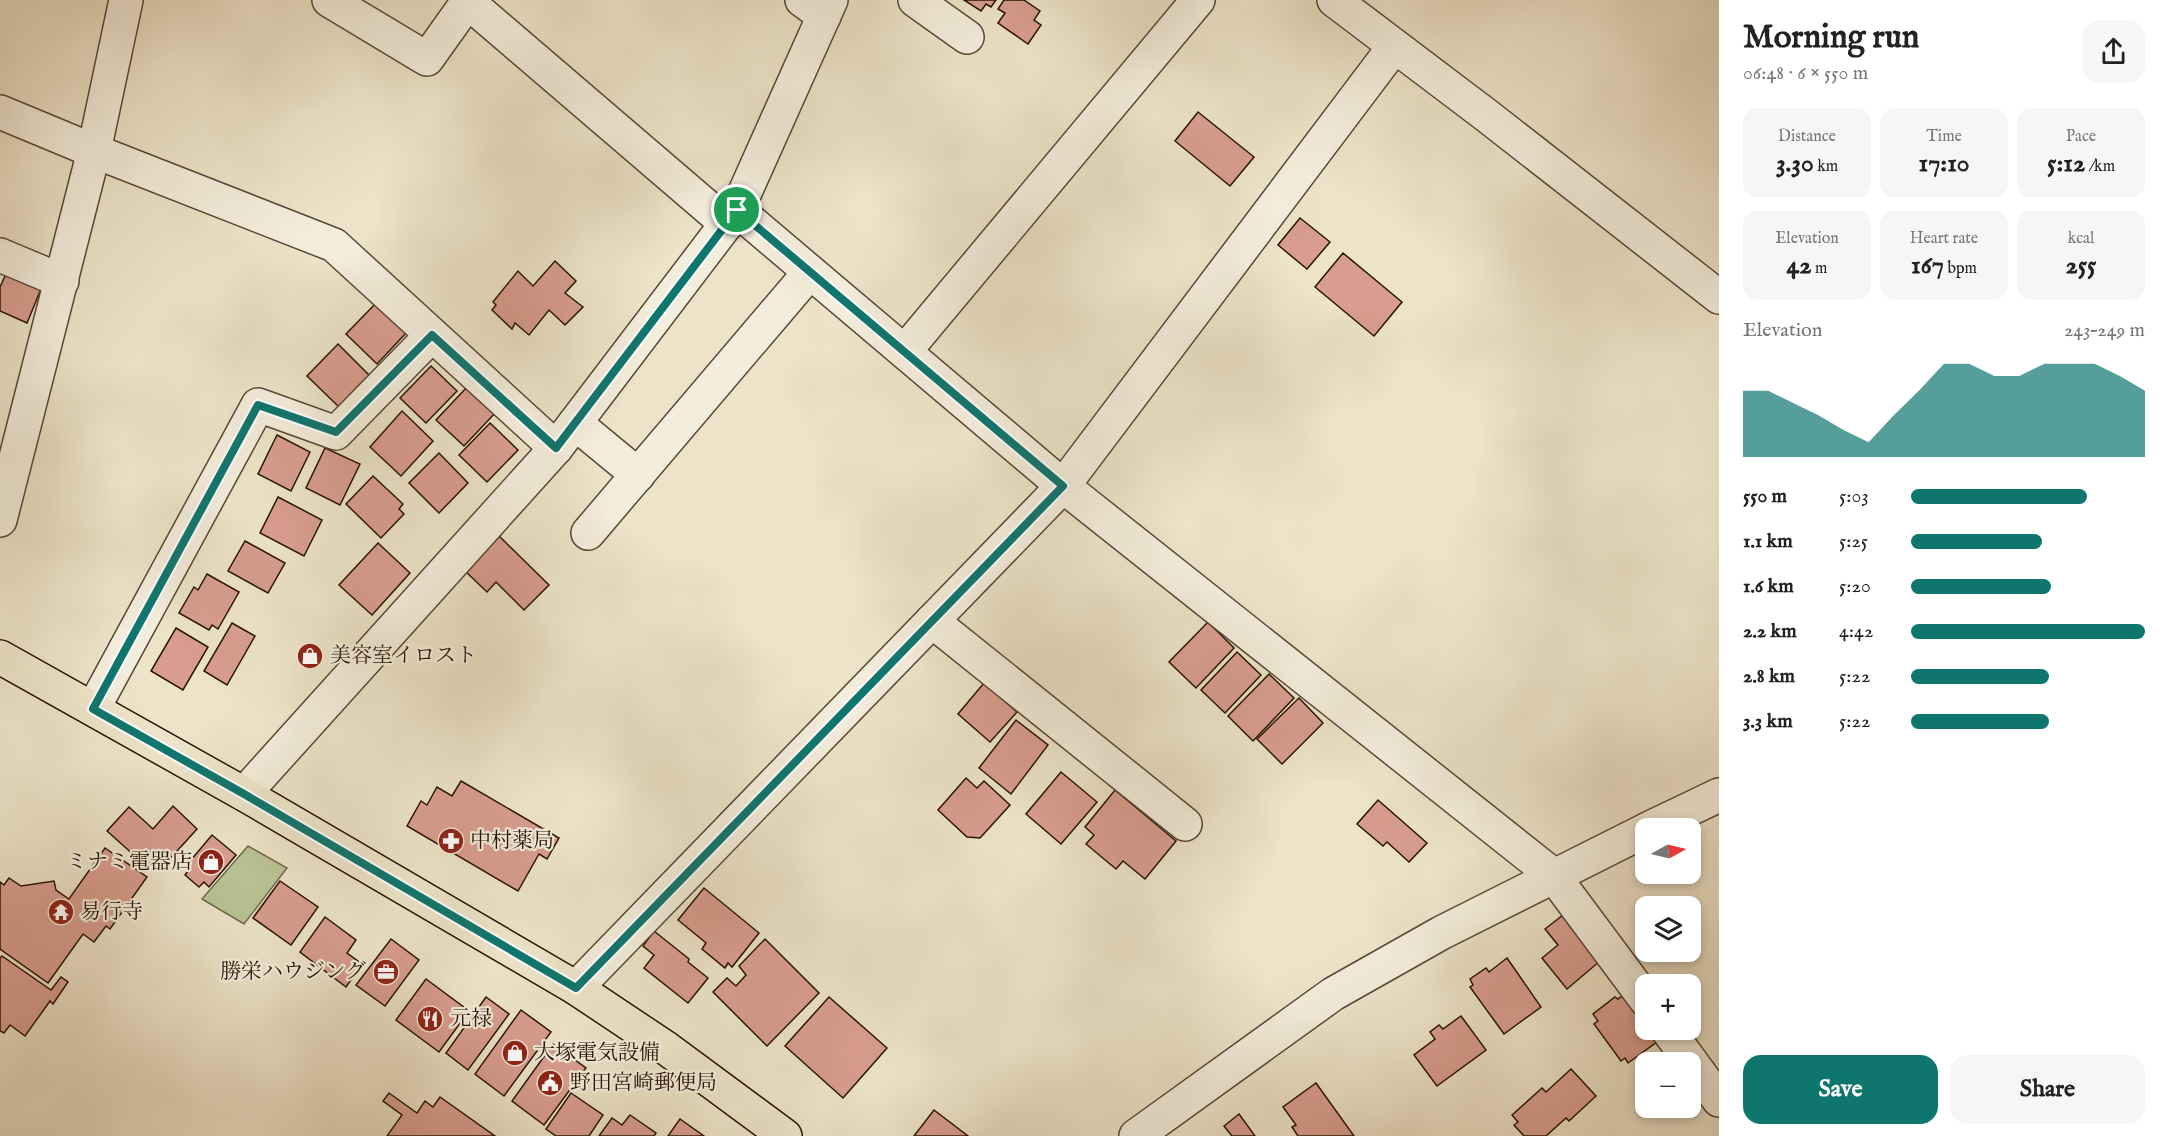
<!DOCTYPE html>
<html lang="en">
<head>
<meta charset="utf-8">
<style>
	body { margin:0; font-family:"IM FELL English","Noto Serif JP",serif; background:#f6f6f6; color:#222; height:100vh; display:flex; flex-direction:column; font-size:22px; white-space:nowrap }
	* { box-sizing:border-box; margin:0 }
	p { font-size:20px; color:#767676 }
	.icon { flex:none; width:33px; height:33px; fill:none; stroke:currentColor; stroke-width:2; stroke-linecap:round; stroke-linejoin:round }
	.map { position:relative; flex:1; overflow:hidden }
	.panel { display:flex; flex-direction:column; background:#fff; width:450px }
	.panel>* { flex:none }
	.needle { width:39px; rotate:82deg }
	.buttons { position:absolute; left:1635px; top:818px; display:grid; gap:12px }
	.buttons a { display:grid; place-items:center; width:66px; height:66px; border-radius:12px; background:#fff; box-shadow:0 3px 9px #0003; font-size:30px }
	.pin { position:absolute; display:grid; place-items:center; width:51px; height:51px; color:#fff; margin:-26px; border:3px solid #fff; border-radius:50%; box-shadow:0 2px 6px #0007 }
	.round { display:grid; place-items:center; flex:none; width:63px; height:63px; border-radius:18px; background:#f6f6f6 }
	.headline { display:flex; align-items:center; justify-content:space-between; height:102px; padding:0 24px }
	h1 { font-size:33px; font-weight:700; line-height:45px }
	.stats { display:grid; grid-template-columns:repeat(3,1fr); gap:9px; height:102px; padding:6px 24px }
	.stats div { display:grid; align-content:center; border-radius:15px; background:#f6f6f6; text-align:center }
	.stats b { font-size:26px; font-weight:700 }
	.stats small { font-size:16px; font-weight:400 }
	.stats p { font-size:16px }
	.chart { height:168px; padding:12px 24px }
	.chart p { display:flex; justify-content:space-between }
	.chart svg { width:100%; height:108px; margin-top:6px; fill:#0f766e; opacity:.7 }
	.cta { display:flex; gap:12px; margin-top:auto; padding:12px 24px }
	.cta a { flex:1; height:69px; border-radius:18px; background:#0f766e; color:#fff; font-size:24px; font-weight:700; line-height:69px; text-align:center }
	.cta a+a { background:#f6f6f6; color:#222 }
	ul { padding:0 24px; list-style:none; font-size:20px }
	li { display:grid; grid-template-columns:96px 72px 1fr; align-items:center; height:45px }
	li i { height:15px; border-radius:8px; background:#0f766e }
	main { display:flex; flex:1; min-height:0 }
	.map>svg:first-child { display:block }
	.green { fill:#b9c395; stroke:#706b4c; stroke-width:1.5 }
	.building { fill:#d89d8f; stroke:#271304; stroke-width:1.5 }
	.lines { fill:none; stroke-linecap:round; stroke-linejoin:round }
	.minor-casing { stroke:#584735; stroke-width:36 }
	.major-casing { stroke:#271304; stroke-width:36 }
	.minor { stroke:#f3eddb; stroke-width:33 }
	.major { stroke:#ece3c8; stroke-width:33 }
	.route-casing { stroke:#fff; stroke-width:12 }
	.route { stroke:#0f766e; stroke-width:8 }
	.labels { text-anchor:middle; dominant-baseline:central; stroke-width:4.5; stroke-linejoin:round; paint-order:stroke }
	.poi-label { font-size:21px; fill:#271304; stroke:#f3eddb; text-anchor:start }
</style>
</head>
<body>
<main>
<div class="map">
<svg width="1719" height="1136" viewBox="0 0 1719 1136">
	<rect width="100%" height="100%" fill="#ece3c8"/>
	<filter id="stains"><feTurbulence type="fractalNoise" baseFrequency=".00333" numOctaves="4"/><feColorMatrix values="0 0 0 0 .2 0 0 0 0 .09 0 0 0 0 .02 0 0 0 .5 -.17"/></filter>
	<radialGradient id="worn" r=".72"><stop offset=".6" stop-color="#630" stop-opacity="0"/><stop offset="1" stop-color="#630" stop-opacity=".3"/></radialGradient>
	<path class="green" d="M248 846 287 868 244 924 202 899Z"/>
	<g class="building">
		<path d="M964 0H996L991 7 986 4 981 11Z"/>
		<path d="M1004 0H1024L1040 11 1034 20 1041 25 1028 44 998 23 1005 13 998 9Z"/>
		<path d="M1198 112 1254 157 1230 186 1175 141Z"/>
		<path d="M1300 218 1330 242 1307 269 1278 245Z"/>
		<path d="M1343 253 1402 302 1374 336 1315 287Z"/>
		<path d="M555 261 576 281 565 293 583 307 565 325 549 310 529 335 515 323 512 329 492 310 496 305 493 302 518 271 533 286Z"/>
		<path d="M6 274 41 289 27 323 0 311V287Z"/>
		<path d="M377 302 407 332 377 364 346 334Z"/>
		<path d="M338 344 370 376 339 407 307 376Z"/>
		<path d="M431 366 457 391 426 423 400 398Z"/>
		<path d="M468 386 496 412 464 446 436 420Z"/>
		<path d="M402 411 433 441 401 476 370 447Z"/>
		<path d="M490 423 518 450 487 482 459 455Z"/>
		<path d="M277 435 310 452 291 491 258 474Z"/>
		<path d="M325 448 360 464 340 505 306 488Z"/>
		<path d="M439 453 468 483 439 513 409 483Z"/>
		<path d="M373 476 403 504 399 509 404 514 381 538 346 504Z"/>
		<path d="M278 497 322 520 304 556 260 533Z"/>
		<path d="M498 535 549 585 524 610 496 582 487 592 464 570Z"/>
		<path d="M245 541 285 563 268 593 228 571Z"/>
		<path d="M378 543 410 573 372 615 339 585Z"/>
		<path d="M207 574 239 592 218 629 212 625 209 630 179 613 194 587 198 590Z"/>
		<path d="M1208 622 1234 648 1196 688 1169 662Z"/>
		<path d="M232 623 255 636 227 685 204 671Z"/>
		<path d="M176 628 208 647 183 690 151 671Z"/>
		<path d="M1237 652 1261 675 1225 713 1201 690Z"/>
		<path d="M1269 674 1294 698 1253 741 1228 716Z"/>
		<path d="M984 683 1017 712 990 742 958 714Z"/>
		<path d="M1299 698 1323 723 1282 764 1257 739Z"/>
		<path d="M1016 720 1048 745 1011 794 979 768Z"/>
		<path d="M1061 772 1097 802 1061 844 1026 814Z"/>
		<path d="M966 778 977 788 984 781 1010 805 980 838 967 837 938 810Z"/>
		<path d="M461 781 559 838 547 859 539 854 518 891 407 826 421 801 427 805 437 787 452 796Z"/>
		<path d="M1115 790 1176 841 1145 879 1123 861 1116 869 1086 844 1094 835 1085 827Z"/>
		<path d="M1378 800 1427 843 1409 862 1387 842 1383 846 1357 824Z"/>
		<path d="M173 806 197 829 159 871 141 855 136 857 107 831 129 807 153 829Z"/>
		<path d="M212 835 236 855 209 887 204 882 199 887 185 875 188 871 185 867Z"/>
		<path d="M105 848 147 877 110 929 106 926 94 942 83 934 48 983 0 949V882L4 885 9 878 21 886 54 881 56 890 69 899Z"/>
		<path d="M280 881 318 907 291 945 253 918Z"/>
		<path d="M704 888 759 933 732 967 728 963 725 968 702 949 706 943 678 920Z"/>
		<path d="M1563 915 1600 961 1567 989 1542 958 1558 945 1545 929Z"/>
		<path d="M325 917 356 940 347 953 362 964 346 987 300 952Z"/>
		<path d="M654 931 689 959 688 962 708 978 688 1003 644 968 654 955 643 946Z"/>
		<path d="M391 939 419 960 385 1006 356 985Z"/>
		<path d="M765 939 819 993 767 1046 713 992 727 978 736 986 746 975 739 966Z"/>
		<path d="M2 956 51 990 61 977 68 982 53 1004 50 1001 25 1036 10 1025 4 1033 0 1031V958Z"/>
		<path d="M1507 958 1541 1007 1504 1034 1470 987 1473 985 1470 979 1486 968 1489 972Z"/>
		<path d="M426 979 469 1011 439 1052 396 1020Z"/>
		<path d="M1623 995 1629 997 1646 1019V1029H1653L1661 1039 1628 1063 1625 1058 1621 1061 1594 1024 1598 1021 1593 1014 1615 997 1618 999Z"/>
		<path d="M486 997 509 1014 468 1070 446 1053Z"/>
		<path d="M829 997 887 1048 843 1098 785 1046Z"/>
		<path d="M521 1010 551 1032 504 1096 475 1074Z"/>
		<path d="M1461 1016 1486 1050 1437 1086 1414 1055 1435 1039 1430 1032 1439 1025 1443 1029Z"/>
		<path d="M553 1044 586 1068 544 1125 512 1101Z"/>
		<path d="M1571 1069 1596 1096 1569 1121 1566 1118 1546 1136H1524L1514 1125 1518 1122 1512 1115 1542 1088 1546 1092Z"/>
		<path d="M1316 1083 1354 1136H1298L1292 1127 1296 1125 1283 1107Z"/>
		<path d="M389 1093 417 1113 425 1101 433 1107 440 1097 495 1136H387L402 1115 383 1101Z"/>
		<path d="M571 1093 603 1115 589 1136H556L546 1129Z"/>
		<path d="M934 1110 968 1136H914Z"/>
		<path d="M1239 1114 1255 1136H1232L1224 1126Z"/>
		<path d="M630 1115 656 1133 654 1136H599L612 1118 622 1125Z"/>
		<path d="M680 1119 704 1136H668Z"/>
	</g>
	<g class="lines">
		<g class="minor-casing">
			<g id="minor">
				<path d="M329 0 427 59 469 0"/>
				<path d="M802 0 824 16"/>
				<path d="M915 0 967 37"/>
				<path d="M1334 0 1486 115 1719 297"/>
				<path d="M468 2 727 224"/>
				<path d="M0 112 94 151 334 245 556 448"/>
				<path d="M737 210 1063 486 1553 875 1646 1000"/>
				<path d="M0 255 62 281"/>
				<path d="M905 351 1198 0"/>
				<path d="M575 423 638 475"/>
				<path d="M0 520 94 151 126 0"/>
				<path d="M588 533 810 272"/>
				<path d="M932 621 1185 824"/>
				<path d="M93 709 258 405 336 433 432 335"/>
				<path d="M244 794 556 448 737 210 831 0"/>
				<path d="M1650 828 1719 795"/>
				<path d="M576 988 1063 486 1394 47"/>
				<path d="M1667 1029 1719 1100"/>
				<path d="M1136 1136 1333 994 1441 933 1646 830"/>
			</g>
		</g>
		<g class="major-casing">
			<path id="major" d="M0 657 244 794 576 988 666 1048 785 1136"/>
		</g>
		<use href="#minor" class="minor"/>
		<use href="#major" class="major"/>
	</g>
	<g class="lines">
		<g class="route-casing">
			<path id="route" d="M737 210 1063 486 576 988 244 794 93 709 258 405 336 432 432 335 556 448Z"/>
		</g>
		<use href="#route" class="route"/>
	</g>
	<defs>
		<g id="shop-disc" transform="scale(1.35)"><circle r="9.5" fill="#8f2418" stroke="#f3eddb"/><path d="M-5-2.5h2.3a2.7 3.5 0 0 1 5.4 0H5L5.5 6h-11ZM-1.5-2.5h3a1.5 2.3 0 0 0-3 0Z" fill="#fff"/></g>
		<g id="pharmacy-disc" transform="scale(1.35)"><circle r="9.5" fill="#8f2418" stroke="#f3eddb"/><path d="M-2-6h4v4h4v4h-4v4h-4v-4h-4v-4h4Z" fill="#fff"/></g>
		<g id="temple-disc" transform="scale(1.35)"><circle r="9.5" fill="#8f2418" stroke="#f3eddb"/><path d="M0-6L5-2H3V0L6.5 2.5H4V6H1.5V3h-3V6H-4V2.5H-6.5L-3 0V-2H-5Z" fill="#fff"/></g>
		<g id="office-disc" transform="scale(1.35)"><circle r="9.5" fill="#8f2418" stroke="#f3eddb"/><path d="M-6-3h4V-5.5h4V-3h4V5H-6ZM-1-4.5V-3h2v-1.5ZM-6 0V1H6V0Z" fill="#fff"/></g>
		<g id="restaurant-disc" transform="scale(1.35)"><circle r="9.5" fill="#8f2418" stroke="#f3eddb"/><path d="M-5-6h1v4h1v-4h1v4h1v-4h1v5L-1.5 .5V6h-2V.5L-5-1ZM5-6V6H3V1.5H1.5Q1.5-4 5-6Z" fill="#fff"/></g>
		<g id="civic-disc" transform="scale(1.35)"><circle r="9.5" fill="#8f2418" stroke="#f3eddb"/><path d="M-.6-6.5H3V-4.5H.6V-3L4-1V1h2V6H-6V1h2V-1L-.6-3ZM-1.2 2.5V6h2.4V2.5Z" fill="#fff"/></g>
	</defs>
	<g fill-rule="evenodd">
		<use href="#shop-disc" x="310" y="656"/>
		<use href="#pharmacy-disc" x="451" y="841"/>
		<use href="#shop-disc" x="211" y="862"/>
		<use href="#temple-disc" x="61" y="912"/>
		<use href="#office-disc" x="386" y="972"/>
		<use href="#restaurant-disc" x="430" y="1019"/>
		<use href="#shop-disc" x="515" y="1053"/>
		<use href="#civic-disc" x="550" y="1083"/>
	</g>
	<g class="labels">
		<g class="poi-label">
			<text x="330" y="656">美容室イロスト</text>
			<text x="470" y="841">中村薬局</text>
			<text x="192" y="862" text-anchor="end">ミナミ電器店</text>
			<text x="80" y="912">易行寺</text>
			<text x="366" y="972" text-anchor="end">勝栄ハウジング</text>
			<text x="450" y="1019">元禄</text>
			<text x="534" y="1053">大塚電気設備</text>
			<text x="570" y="1083">野田宮崎郵便局</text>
		</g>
	</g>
	<rect width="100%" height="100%" filter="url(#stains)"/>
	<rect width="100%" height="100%" fill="url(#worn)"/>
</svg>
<div class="buttons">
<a><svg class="needle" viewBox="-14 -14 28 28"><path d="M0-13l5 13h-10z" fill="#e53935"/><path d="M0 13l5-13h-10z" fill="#767676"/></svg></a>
<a><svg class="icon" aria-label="layers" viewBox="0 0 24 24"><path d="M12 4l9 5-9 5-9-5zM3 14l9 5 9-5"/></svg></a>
<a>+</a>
<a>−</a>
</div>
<div class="pin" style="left:737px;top:210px;background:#1e9e55"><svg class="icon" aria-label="arrive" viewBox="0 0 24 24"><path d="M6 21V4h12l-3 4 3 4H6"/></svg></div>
</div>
<section class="panel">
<div class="headline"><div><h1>Morning run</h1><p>06:48 · 6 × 550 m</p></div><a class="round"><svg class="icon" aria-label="share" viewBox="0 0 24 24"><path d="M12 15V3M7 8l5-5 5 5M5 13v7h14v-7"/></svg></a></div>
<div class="stats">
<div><p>Distance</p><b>3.30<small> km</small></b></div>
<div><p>Time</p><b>17:10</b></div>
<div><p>Pace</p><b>5:12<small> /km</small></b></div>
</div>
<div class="stats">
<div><p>Elevation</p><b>42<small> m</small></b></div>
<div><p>Heart rate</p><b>167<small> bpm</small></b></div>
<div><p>kcal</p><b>255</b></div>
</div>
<div class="chart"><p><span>Elevation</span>243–249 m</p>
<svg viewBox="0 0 160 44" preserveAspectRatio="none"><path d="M0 44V17L10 17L20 22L30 27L40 33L50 38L60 27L70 17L80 6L90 6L100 11L110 11L120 6L130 6L140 6L150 11L160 17V44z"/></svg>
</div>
<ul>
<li><b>550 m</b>5:03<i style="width:75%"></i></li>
<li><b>1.1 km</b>5:25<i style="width:56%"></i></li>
<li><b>1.6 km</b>5:20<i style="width:60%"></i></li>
<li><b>2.2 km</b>4:42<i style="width:100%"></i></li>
<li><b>2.8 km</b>5:22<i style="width:59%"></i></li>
<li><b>3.3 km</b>5:22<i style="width:59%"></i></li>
</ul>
<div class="cta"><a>Save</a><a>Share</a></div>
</section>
</main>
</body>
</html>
